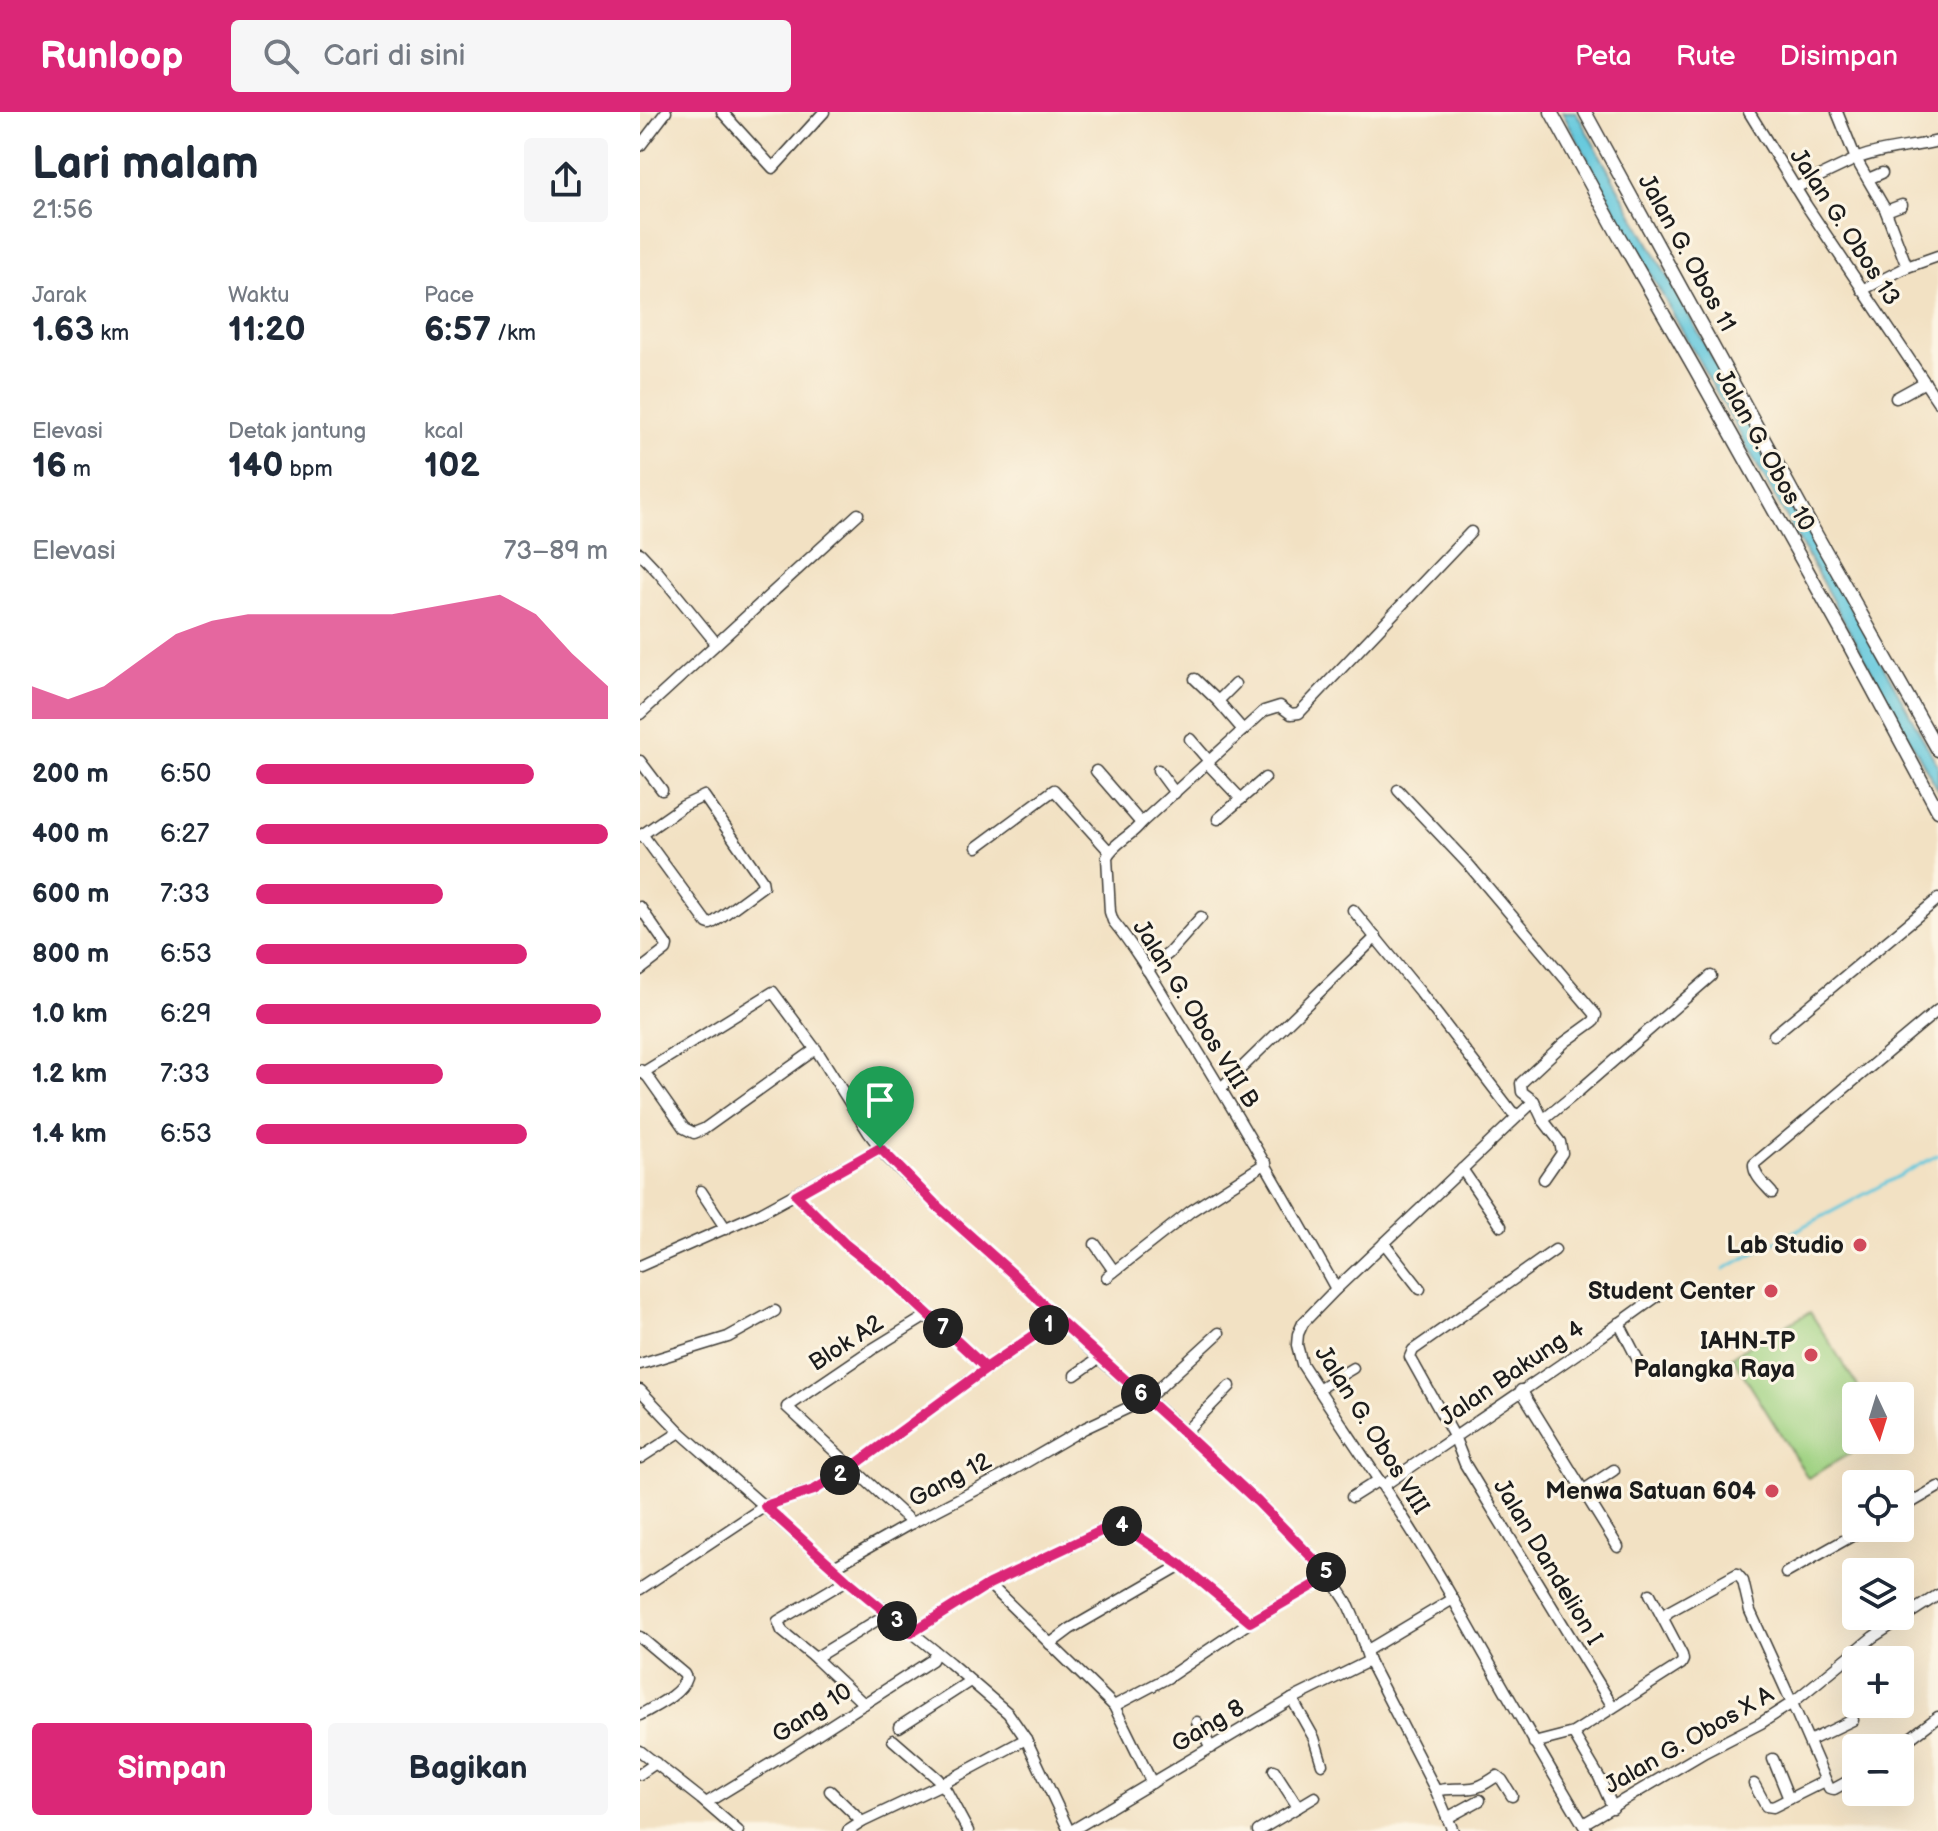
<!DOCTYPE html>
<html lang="id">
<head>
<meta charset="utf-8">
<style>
	body { margin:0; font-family:"Balsamiq Sans",sans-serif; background:#f6f6f7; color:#1f2937; height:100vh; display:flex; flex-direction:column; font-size:30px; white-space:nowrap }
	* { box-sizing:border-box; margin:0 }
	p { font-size:26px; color:#747a83 }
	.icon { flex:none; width:44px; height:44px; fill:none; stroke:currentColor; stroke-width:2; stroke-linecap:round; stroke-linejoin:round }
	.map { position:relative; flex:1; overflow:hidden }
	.drawer { display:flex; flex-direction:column; background:#fff; width:640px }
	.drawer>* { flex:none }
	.needle { width:52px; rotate:176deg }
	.buttons { position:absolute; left:1202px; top:1270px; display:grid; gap:16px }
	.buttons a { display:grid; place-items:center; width:72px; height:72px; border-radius:8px; background:#fff; box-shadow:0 8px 32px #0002; font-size:40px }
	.pin { position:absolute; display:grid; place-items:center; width:68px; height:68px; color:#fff; margin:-82px -34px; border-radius:50% 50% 50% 0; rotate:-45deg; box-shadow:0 0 8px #0007 }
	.pin .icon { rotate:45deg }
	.km { position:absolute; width:40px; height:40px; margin:-20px; border-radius:50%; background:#222; color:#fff; font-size:22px; line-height:40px; text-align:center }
	.round { display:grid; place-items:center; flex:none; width:84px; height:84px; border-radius:8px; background:#f6f6f7 }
	.overview { display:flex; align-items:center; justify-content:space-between; height:136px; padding:0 32px }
	h1 { font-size:44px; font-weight:600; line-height:60px }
	.figures { display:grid; grid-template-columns:repeat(3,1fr); gap:12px; height:136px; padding:8px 32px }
	.figures div { display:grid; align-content:center }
	.figures b { font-size:34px; font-weight:600 }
	.figures small { font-size:22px; font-weight:400 }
	.figures p { font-size:22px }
	.chart { height:224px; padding:16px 32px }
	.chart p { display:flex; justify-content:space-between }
	.chart svg { width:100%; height:144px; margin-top:8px; fill:#db2777; opacity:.7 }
	.primary-button { display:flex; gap:16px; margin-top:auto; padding:16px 32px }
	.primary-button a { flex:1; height:92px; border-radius:8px; background:#db2777; color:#fff; font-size:32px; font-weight:600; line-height:92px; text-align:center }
	.primary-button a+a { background:#f6f6f7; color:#1f2937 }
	ul { padding:0 32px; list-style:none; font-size:26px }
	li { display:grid; grid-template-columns:128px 96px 1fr; align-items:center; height:60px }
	li i { height:20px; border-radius:10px; background:#db2777 }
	header { display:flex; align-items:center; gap:48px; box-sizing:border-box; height:112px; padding:0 40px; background:#db2777; color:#fff }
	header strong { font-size:38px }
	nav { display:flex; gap:44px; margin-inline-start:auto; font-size:28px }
	.search { width:560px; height:72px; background:#f6f6f7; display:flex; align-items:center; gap:20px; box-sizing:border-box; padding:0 28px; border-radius:8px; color:#747a83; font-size:30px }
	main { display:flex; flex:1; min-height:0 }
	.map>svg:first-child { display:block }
	.green { fill:#9fd282; stroke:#5e774f; stroke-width:2 }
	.water { fill:#60c7dd; stroke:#3e727c; stroke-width:2 }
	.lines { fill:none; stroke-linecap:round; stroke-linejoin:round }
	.stream { stroke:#60c7dd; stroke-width:3 }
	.minor-casing { stroke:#3c3a35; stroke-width:13 }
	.tertiary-casing { stroke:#3c3a35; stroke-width:15 }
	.minor { stroke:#fff; stroke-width:10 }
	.tertiary { stroke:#fff; stroke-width:12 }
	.route-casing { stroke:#fff; stroke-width:16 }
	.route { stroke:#db2777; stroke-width:10 }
	.poi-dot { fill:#d1495b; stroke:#fcf5e5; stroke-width:3 }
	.labels { text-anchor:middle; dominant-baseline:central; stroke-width:6; stroke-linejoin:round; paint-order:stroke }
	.street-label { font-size:24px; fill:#1c1c1c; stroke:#fcf5e5 }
	.poi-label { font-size:24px; font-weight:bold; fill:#1c1c1c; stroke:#fcf5e5; text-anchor:end }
</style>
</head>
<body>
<header>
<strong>Runloop</strong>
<div class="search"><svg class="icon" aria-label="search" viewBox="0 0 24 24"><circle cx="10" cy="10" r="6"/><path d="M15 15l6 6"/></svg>Cari di sini</div>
<nav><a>Peta</a><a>Rute</a><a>Disimpan</a></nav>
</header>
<main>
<section class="drawer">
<div class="overview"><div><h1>Lari malam</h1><p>21:56</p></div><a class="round"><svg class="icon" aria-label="share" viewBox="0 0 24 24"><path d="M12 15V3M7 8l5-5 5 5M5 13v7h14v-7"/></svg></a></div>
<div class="figures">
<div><p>Jarak</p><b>1.63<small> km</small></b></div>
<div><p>Waktu</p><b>11:20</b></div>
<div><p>Pace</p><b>6:57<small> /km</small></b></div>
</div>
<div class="figures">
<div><p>Elevasi</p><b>16<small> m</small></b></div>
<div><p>Detak jantung</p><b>140<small> bpm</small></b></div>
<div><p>kcal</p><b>102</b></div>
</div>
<div class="chart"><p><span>Elevasi</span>73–89 m</p>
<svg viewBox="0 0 160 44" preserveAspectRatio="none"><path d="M0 44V34L10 38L20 34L30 26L40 18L50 14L60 12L70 12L80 12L90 12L100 12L110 10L120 8L130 6L140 12L150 24L160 34V44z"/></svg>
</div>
<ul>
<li><b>200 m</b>6:50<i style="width:79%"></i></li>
<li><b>400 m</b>6:27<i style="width:100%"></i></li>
<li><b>600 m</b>7:33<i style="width:53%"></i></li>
<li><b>800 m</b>6:53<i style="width:77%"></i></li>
<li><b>1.0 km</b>6:29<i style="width:98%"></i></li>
<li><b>1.2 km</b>7:33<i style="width:53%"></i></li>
<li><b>1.4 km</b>6:53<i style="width:77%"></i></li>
</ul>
<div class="primary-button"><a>Simpan</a><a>Bagikan</a></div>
</section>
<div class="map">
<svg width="1298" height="1719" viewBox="0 0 1298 1719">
	<rect width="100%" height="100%" fill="#fcf5e5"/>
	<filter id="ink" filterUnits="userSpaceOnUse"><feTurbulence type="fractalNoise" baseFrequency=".0125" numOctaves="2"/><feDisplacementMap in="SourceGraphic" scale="16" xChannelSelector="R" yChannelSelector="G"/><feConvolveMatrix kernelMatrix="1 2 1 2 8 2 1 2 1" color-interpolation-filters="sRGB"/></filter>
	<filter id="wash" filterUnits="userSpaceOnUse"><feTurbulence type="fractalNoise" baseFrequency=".006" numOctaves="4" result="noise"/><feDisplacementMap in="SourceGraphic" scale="32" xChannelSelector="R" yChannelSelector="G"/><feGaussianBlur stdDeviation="1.8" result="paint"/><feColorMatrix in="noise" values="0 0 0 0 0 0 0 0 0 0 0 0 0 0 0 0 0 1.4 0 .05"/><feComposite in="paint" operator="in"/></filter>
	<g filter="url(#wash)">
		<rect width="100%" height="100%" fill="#f2e1c3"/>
		<path class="green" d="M1170 1200 1224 1284H1216V1328H1233L1168 1366 1092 1244Z"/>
		<path class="water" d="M922 0H936L1254 573 1298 654V678L1001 145Z"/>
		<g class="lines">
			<path class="stream" d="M1084 1157 1298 1043"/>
		</g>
	</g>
	<g filter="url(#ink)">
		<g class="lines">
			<g class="minor-casing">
				<g id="minor">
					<path d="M82 0 133 56 184 0"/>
					<path d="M1109 0 1166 93 1298 290"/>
					<path d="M1197 0 1216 47C1242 36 1271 36 1298 29"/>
					<path d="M0 34 26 0"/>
					<path d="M1228 67 1242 61"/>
					<path d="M1155 76 1216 47 1245 97 1267 155"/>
					<path d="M1246 99 1262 93"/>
					<path d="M1222 178 1267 155 1298 144"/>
					<path d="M1256 286 1285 270"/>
					<path d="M0 441 18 460 76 531"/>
					<path d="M555 567 578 589 603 618"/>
					<path d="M578 589 595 572"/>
					<path d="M0 602 218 402"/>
					<path d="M550 627 569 649"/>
					<path d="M0 649 22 678"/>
					<path d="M567 651 601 687"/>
					<path d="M518 658 535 681"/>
					<path d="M456 659 501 711"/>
					<path d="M758 678 828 752 956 903 954 909 925 930 881 971 882 980 894 989 903 1008 920 1030 922 1041 904 1067"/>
					<path d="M578 707 625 666"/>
					<path d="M0 725 3 722 43 694 64 684 122 768 123 774 74 810 70 812 67 811 2 722"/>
					<path d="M337 735 414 678 469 739"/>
					<path d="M0 795 27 834 26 838 0 858"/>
					<path d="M713 798 780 880 872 1000 879 1003"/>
					<path d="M507 858 529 841 561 805"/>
					<path d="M1134 923 1298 787"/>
					<path d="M0 958 8 965 44 1016 54 1021 64 1017 176 937"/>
					<path d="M4 960 133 880 179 942 229 1021 246 1044 298 1095 373 1162 418 1207 459 1246 522 1300 618 1390 690 1464 707 1490 720 1520 729 1549 796 1679 813 1719"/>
					<path d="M581 976 736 825"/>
					<path d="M894 989 696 1177 663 1211 658 1222 657 1233 662 1252C712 1330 767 1406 813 1487 857 1565 901 1642 947 1719"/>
					<path d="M903 1008 940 978 1071 864"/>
					<path d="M822 1057 861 1114"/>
					<path d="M61 1079 86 1117"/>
					<path d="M1132 1081C1125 1073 1113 1063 1114 1052L1298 898"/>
					<path d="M156 1083 205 1132 253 1170 346 1256"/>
					<path d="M744 1131 780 1177"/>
					<path d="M455 1132 474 1159"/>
					<path d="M915 1138 773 1238 770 1245 814 1324 825 1352 973 1595"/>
					<path d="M0 1154 122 1100 240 1036"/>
					<path d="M467 1165 551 1099 626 1051"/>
					<path d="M696 1177C647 1089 597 1002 544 917 521 881 500 842 473 809L470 800 467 745C473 731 492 724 501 711L624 599 640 594 651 602 659 601 831 420"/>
					<path d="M979 1211 998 1248"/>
					<path d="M0 1252 88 1225 135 1199"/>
					<path d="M435 1263 459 1246"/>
					<path d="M678 1277 713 1256"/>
					<path d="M0 1278 40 1320 207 1468 310 1551 368 1601 386 1627 429 1719"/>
					<path d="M881 1278 978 1435"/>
					<path d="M544 1321 590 1274"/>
					<path d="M0 1346 40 1320"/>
					<path d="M743 1374 948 1234 1023 1180"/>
					<path d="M944 1378 974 1358"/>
					<path d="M712 1385 739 1368"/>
					<path d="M1260 1397 1298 1375"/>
					<path d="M272 1411 147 1295 231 1238 288 1203"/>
					<path d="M194 1455 268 1413 359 1366 445 1316 507 1287 579 1221"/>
					<path d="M1146 1461 1226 1416"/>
					<path d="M207 1468 138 1509 142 1519 175 1546 224 1592"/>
					<path d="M349 1472 474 1594 512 1671"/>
					<path d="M0 1477 125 1394 174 1378 212 1355 335 1265 418 1207"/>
					<path d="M1024 1507 1028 1500 1097 1462 1103 1469 1110 1499 1152 1591 1233 1525 1298 1483"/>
					<path d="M271 1521 349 1472 478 1411 541 1453 610 1510"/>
					<path d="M0 1525 44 1562 46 1566C41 1583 15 1594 0 1603"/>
					<path d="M410 1532 430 1517 541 1453"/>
					<path d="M726 1539 813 1487"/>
					<path d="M175 1546 247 1502"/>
					<path d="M652 1587 674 1626 682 1652"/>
					<path d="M474 1594 527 1566 610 1510 690 1464"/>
					<path d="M557 1610 571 1636"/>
					<path d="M259 1615 330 1569"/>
					<path d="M933 1621 959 1665 973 1696"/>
					<path d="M253 1628 298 1667 307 1680 328 1719"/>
					<path d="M1169 1629 1213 1608"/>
					<path d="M894 1631 933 1621 1041 1552 1043 1548 1042 1543 1010 1482"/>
					<path d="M1257 1636 1298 1605"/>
					<path d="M0 1639 61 1687 98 1719"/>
					<path d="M1133 1647 1149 1687"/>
					<path d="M634 1658 658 1695"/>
					<path d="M0 1662 16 1651"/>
					<path d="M1114 1672 1126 1694 1133 1695 1185 1669"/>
					<path d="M190 1679 222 1710"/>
					<path d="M796 1679C810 1675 819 1678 832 1676 842 1675 849 1669 857 1664L862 1668 872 1684"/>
					<path d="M66 1691 143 1644 292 1548 296 1540"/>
					<path d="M807 1706 840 1688"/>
					<path d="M943 1712 1065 1640 1121 1611 1152 1591 1189 1676 1194 1677 1216 1665"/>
					<path d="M208 1719 222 1710 302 1672 386 1627"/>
					<path d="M431 1719 652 1587 729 1549"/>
					<path d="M618 1719 675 1685"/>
				</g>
			</g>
			<g class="tertiary-casing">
				<g id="tertiary">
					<path d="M911 0 976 119 1055 257 1204 524 1298 699"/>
					<path d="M945 0 1163 399 1298 638"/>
				</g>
			</g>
			<use href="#minor" class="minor"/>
			<use href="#tertiary" class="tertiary"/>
		</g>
	</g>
	<g class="lines" filter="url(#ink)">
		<g class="route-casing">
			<path id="route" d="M240 1036 298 1095 373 1162 418 1207 335 1265 212 1355 174 1378 125 1394 207 1468 271 1521 349 1472 478 1411 541 1453 610 1510 690 1464 618 1390 544 1321 418 1207 346 1256 253 1170 205 1132 156 1083 240 1036"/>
		</g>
		<use href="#route" class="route"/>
	</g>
	<g class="poi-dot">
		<circle cx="1220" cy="1133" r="8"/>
		<circle cx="1131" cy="1179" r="8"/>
		<circle cx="1171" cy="1243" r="8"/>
		<circle cx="1132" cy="1379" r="8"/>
	</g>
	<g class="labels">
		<g class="street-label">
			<text transform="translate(1205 115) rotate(57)">Jalan G. Obos 13</text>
			<text transform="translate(1047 141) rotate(61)">Jalan G. Obos 11</text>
			<text transform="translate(1125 338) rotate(61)">Jalan G. Obos 10</text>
			<text transform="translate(556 902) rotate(58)">Jalan G. Obos VIII B</text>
			<text transform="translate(206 1231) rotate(-33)">Blok A2</text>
			<text transform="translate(872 1261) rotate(-34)">Jalan Bakung 4</text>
			<text transform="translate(732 1318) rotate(58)">Jalan G. Obos VIII</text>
			<text transform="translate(310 1368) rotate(-28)">Gang 12</text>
			<text transform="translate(908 1450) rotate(59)">Jalan Dandelion I</text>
			<text transform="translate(172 1601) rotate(-33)">Gang 10</text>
			<text transform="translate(568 1614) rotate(-31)">Gang 8</text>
			<text transform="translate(1049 1628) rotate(-30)">Jalan G. Obos X A</text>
		</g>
		<g class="poi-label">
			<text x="1204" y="1133">Lab Studio</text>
			<text x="1115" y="1179">Student Center</text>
			<text x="1155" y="1229">IAHN-TP<tspan x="1155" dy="28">Palangka Raya</tspan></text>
			<text x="1116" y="1379">Menwa Satuan 604</text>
		</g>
	</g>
</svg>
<div class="buttons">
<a><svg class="needle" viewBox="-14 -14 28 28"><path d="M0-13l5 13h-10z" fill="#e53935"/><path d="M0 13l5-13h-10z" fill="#747a83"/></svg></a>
<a><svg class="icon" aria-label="locate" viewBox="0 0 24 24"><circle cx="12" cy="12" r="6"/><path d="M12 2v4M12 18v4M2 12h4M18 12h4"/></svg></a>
<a><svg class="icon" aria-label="layers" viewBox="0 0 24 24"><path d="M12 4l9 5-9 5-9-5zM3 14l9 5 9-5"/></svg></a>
<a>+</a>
<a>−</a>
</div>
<div class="pin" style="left:240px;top:1036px;background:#1e9e55"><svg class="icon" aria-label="arrive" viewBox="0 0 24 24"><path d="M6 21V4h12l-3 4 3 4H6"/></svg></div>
<b class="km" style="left:409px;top:1213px">1</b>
<b class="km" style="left:200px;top:1363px">2</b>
<b class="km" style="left:257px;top:1509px">3</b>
<b class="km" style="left:482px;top:1414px">4</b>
<b class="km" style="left:686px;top:1460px">5</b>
<b class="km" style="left:501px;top:1282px">6</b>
<b class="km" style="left:303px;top:1216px">7</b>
</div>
</main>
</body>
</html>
